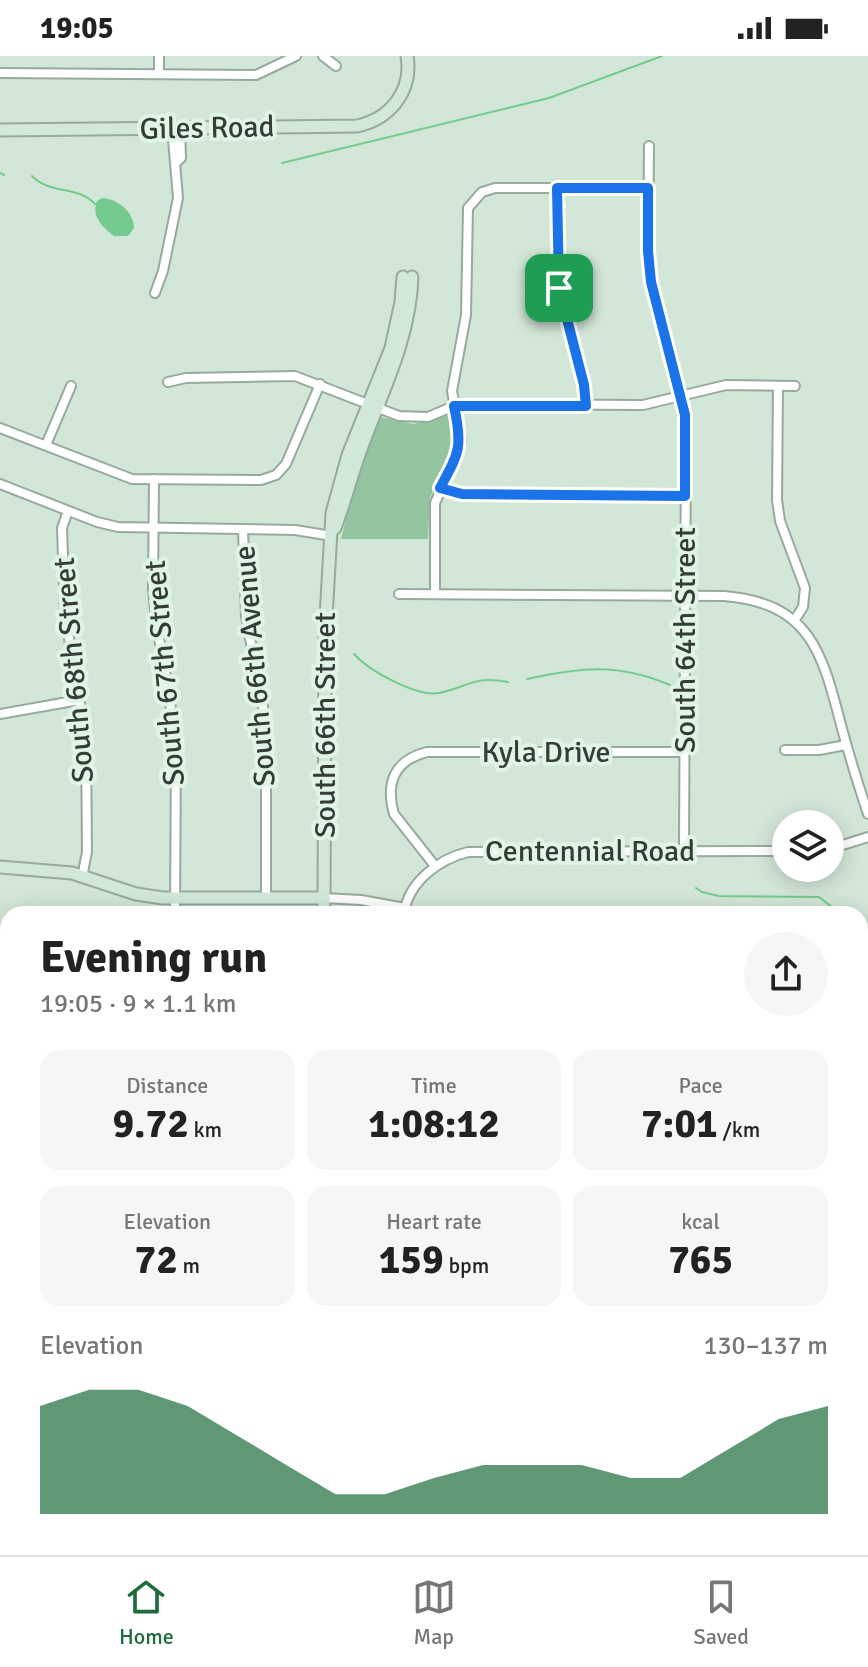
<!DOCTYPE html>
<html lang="en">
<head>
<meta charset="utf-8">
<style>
	body { margin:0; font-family:Signika,sans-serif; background:#f6f6f6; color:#222; height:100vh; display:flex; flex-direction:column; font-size:30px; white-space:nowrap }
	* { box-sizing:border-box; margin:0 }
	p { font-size:26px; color:#767676 }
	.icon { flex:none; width:44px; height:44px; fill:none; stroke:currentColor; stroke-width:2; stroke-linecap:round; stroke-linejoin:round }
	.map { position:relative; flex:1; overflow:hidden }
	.side { position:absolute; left:0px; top:850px; width:868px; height:650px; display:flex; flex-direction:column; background:#fff; border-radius:24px 24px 0 0; box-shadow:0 4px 20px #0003 }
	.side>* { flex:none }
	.tools { position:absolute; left:772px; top:754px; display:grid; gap:16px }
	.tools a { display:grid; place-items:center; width:72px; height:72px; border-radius:50%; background:#fff; box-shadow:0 4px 20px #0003; font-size:40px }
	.pin { position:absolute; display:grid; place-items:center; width:68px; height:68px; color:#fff; margin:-34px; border-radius:16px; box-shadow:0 4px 12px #0006 }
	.round { display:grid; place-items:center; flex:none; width:84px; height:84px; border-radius:42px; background:#f6f6f6 }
	.overview { display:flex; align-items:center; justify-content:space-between; height:136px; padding:0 40px }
	h1 { font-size:44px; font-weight:700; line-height:60px }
	.metrics { display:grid; grid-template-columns:repeat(3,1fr); gap:12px; height:136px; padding:8px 40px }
	.metrics div { display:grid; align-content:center; border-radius:20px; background:#f6f6f6; text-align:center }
	.metrics b { font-size:40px; font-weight:700 }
	.metrics small { font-size:22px; font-weight:400 }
	.metrics p { font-size:22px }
	.chart { height:224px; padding:16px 40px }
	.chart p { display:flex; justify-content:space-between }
	.chart svg { width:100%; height:144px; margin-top:8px; fill:#1d6d3c; opacity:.7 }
	.status { display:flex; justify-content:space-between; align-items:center; height:56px; padding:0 40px; background:#fff; direction:ltr }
	.status svg { height:22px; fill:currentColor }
	.tab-bar { display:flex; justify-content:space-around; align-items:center; height:112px; border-top:2px solid #e0e0e0; background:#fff; font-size:22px; color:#767676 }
	.tab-bar a { display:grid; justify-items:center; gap:4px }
	.tab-bar .current { color:#1d6d3c }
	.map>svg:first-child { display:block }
	.green { fill:#93c5a0 }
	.water { fill:#75cb8f }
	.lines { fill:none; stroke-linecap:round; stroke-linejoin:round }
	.stream { stroke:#75cb8f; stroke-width:2 }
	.street-casing { stroke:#97aa9c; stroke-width:12 }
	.secondary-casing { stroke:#97aa9c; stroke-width:15 }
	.street { stroke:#fff; stroke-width:8 }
	.secondary { stroke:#d2e9d9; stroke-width:11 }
	.route-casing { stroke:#fff; stroke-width:16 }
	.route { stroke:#1a73e8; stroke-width:10 }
	.labels { text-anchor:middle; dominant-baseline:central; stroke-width:8; stroke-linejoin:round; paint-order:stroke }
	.street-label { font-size:30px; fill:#353d37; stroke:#e0f5e5 }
</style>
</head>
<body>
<div class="status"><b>19:05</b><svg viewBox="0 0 49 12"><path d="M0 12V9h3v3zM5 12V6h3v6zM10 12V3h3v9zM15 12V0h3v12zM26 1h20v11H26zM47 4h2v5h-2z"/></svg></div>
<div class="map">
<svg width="868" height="1499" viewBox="0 0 868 1499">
	<rect width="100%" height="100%" fill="#d3e7d8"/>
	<path class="green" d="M449 358 454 387 430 442 428 483H341L359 411 380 361 414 368Z"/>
	<path class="water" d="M102 142C118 143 133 155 134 172L128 180H114C102 171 91 160 97 145Z"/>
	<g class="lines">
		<g class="stream">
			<path d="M282 107 549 42 662 0"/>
			<path d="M0 117 4 119"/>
			<path d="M32 120C50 139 78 129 95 148"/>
			<path d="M354 598C369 615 417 641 439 637 469 631 474 619 508 626"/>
			<path d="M527 623C582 611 618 607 670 629"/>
			<path d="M696 832 702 836 719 840 819 841 836 854"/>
			<path d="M0 1030 8 1033"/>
		</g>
		<g class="street-casing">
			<g id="street">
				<path d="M323 0 336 10"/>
				<path d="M0 17 256 19 296 0"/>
				<path d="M159 18V0"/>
				<path d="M649 90 648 195 651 226 686 372 684 795"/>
				<path d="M176 107 181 102 180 72"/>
				<path d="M557 132 559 232 584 329 586 350"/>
				<path d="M155 237 163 215 178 142 172 72"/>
				<path d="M168 326 186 322 295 320 399 360 428 361 454 350 475 348 643 349 726 329 795 330"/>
				<path d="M778 330 777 444 780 465 805 532 803 551 794 565"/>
				<path d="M0 372 132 423 261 424 276 419 286 408 320 328"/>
				<path d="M46 389 71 330"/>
				<path d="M154 423 153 533 156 565 169 638 176 692 175 858"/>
				<path d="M0 428 97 466 118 471 295 474 332 480"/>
				<path d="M440 432 462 438 685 440"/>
				<path d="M68 455 62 472 65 558 86 684 87 796 82 821"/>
				<path d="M243 473 246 561 263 651 266 681V842"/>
				<path d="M399 538 724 540C810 547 822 596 841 669 849 699 858 728 868 758"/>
				<path d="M435 538V447L457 399 461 384 452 335 466 259 468 152 482 136 495 132H648"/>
				<path d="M0 658 79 644"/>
				<path d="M785 694H819L846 689"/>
				<path d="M830 793 868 781"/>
				<path d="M435 810 394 758C385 726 395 704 427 696H685"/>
				<path d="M324 842 361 844 405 852"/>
				<path d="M404 858C408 826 439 803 468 796L786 795"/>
				<path d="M860 957H868"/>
				<path d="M860 1084H868"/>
				<path d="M0 1149 8 1157"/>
				<path d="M0 1186 8 1182"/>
				<path d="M0 1303 8 1295"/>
				<path d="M860 1360 868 1356"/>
				<path d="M0 1465 8 1459"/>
				<path d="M860 1477 868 1482"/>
				<path d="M501 1492 513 1499"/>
				<path d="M678 1492 690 1499"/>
				<path d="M113 1499 121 1492"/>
				<path d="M255 1499 259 1492"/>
				<path d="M393 1499V1492"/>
				<path d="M770 1499 772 1492"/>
			</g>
		</g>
		<g class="secondary-casing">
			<g id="secondary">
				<path d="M0 74 357 70C390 63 413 35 407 0"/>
				<path d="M335 472C346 443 353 413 364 385 385 330 410 280 412 221"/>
				<path d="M0 811 72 817 136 838 163 842H324"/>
				<path d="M324 858 325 579 332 457 348 399 391 292 401 246 403 221"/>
				<path d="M327 1492V1499"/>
			</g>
		</g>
		<use href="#street" class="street"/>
		<use href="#secondary" class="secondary"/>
	</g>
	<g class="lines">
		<g class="route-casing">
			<path id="route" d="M557 132H648V195L651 226 685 359V440L462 438 440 432C459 397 463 391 454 350H586L584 329 559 232Z"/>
		</g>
		<use href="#route" class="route"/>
	</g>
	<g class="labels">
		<g class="street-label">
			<text transform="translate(207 72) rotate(-1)">Giles Road</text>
			<text transform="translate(685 584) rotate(-90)">South 64th Street</text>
			<text transform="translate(255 610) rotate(-95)">South 66th Avenue</text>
			<text transform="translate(74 614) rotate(-95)">South 68th Street</text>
			<text transform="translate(165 617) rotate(-95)">South 67th Street</text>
			<text transform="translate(325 669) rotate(-90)">South 66th Street</text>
			<text x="546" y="696">Kyla Drive</text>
			<text x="590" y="795">Centennial Road</text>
		</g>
	</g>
</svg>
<div class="tools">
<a><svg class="icon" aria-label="layers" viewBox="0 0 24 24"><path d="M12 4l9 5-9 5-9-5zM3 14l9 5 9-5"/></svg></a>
</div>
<div class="pin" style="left:559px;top:232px;background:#1e9e55"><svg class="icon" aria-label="arrive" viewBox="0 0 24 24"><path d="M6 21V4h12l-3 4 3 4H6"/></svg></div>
<section class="side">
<div class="overview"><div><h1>Evening run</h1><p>19:05 · 9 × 1.1 km</p></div><a class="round"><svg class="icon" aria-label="share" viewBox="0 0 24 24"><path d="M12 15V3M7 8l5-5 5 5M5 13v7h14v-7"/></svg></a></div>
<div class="metrics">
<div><p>Distance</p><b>9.72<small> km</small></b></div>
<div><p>Time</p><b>1:08:12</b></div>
<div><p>Pace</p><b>7:01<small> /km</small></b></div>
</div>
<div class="metrics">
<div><p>Elevation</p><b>72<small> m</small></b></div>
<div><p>Heart rate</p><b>159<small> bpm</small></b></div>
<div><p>kcal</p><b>765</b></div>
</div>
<div class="chart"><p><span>Elevation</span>130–137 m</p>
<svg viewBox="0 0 160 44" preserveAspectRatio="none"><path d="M0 44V11L10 6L20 6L30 11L40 20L50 29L60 38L70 38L80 33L90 29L100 29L110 29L120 33L130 33L140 24L150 15L160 11V44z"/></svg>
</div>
</section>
</div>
<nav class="tab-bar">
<a class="current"><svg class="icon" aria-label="home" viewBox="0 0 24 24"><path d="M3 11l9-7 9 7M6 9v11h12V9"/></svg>Home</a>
<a><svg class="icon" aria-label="map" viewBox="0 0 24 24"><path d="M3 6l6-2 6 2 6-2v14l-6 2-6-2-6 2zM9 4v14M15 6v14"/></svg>Map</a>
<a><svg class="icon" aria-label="saved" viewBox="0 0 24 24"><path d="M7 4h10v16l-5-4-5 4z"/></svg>Saved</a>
</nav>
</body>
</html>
